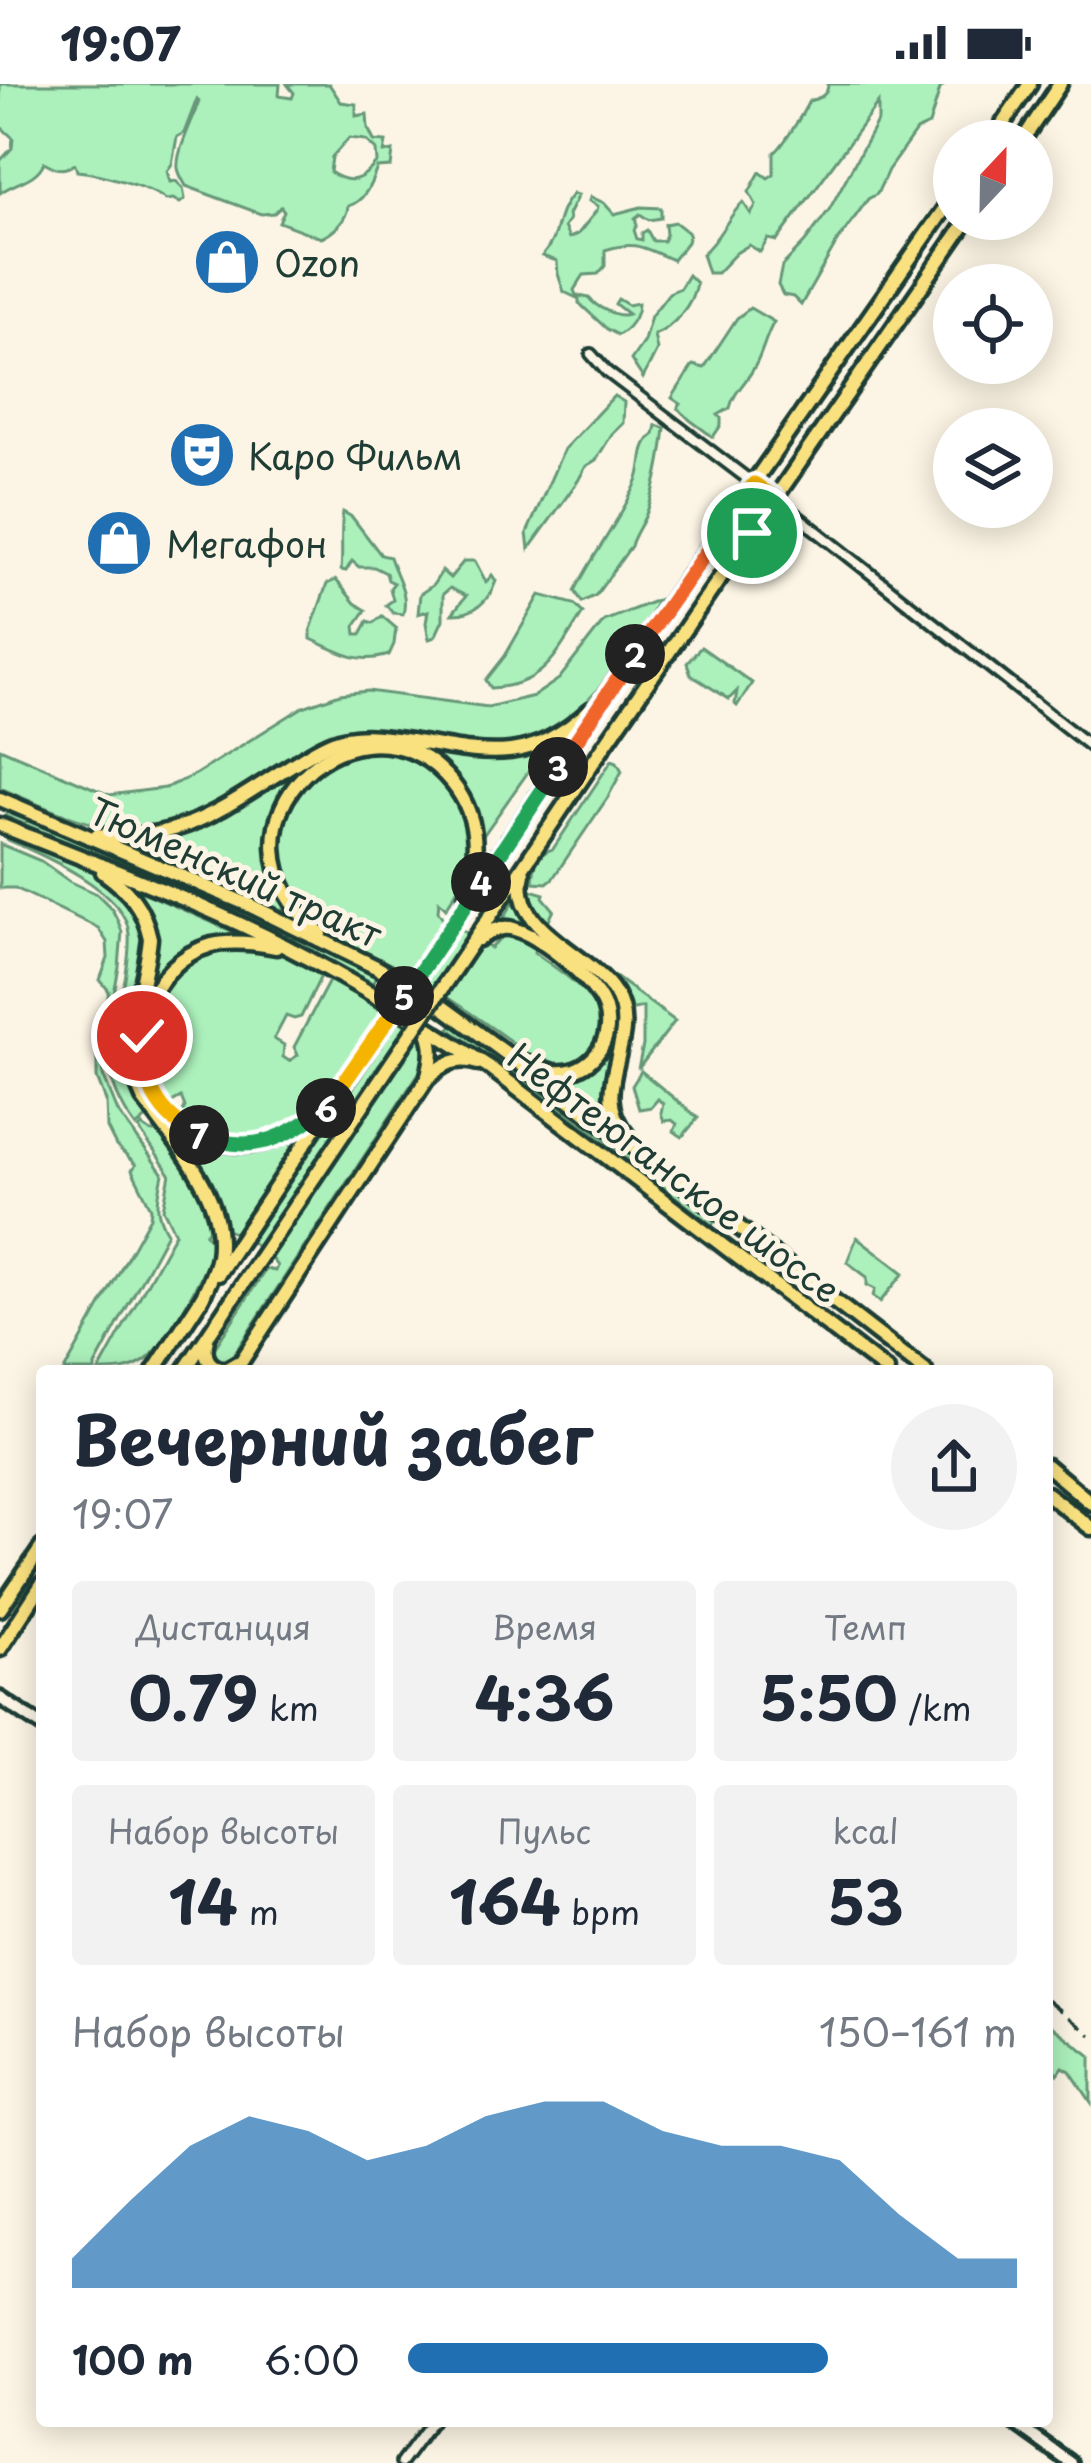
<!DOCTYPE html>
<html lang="ru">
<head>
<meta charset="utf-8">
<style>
	body { margin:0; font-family:"Playpen Sans",sans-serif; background:#f2f2f3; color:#1f2937; height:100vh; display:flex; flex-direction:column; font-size:45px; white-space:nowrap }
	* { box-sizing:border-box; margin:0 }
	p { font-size:39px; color:#747a83 }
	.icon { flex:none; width:66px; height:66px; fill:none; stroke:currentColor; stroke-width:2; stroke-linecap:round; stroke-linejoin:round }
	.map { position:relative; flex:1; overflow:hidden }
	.side { position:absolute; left:36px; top:1281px; width:1017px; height:1062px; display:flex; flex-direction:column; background:#fff; border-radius:12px; box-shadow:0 6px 30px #0003 }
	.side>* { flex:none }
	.needle { width:78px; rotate:22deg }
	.tools { position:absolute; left:933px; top:36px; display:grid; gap:24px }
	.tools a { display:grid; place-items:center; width:120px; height:120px; border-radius:50%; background:#fff; box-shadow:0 6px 30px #0003; font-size:60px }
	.pin { position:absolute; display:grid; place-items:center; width:102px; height:102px; color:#fff; margin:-51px; border:6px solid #fff; border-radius:50%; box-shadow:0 3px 12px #0007 }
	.km { position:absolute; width:60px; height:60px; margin:-30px; border-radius:50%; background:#222; color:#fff; font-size:33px; line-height:60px; text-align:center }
	.round { display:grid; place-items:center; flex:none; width:126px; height:126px; border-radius:63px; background:#f2f2f3 }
	.head { display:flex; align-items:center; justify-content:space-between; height:204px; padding:0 36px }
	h1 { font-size:66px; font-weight:700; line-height:90px }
	.figures { display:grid; grid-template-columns:repeat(3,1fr); gap:18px; height:204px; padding:12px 36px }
	.figures div { display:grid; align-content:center; border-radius:12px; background:#f2f2f3; text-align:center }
	.figures b { font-size:60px; font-weight:700 }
	.figures small { font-size:33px; font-weight:400 }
	.figures p { font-size:33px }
	.chart { height:336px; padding:24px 36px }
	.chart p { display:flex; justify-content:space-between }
	.chart svg { width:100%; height:216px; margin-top:12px; fill:#1f6fb2; opacity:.7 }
	ul { padding:0 36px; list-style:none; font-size:39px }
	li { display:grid; grid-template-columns:192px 144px 1fr; align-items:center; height:90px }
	li i { height:30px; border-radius:15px; background:#1f6fb2 }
	.status { display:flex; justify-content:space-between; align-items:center; height:84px; padding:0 60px; background:#fff; direction:ltr }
	.status svg { height:33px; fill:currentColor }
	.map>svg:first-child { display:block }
	.green { fill:#acf1bc; stroke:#669778; stroke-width:3; fill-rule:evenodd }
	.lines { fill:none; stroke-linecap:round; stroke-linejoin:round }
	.street-casing { stroke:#1f3d34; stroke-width:16 }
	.secondary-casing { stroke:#1f3d34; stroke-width:20 }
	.primary-casing { stroke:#1f3d34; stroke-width:21 }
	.street { stroke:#fcf5e5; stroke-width:8 }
	.secondary { stroke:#fcf5e5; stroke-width:10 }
	.primary { stroke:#fae180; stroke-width:12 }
	.rail { stroke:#1f3d34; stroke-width:3; stroke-dasharray:18 9; stroke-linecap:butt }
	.primary-bridge-casing { stroke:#1f3d34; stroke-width:21; stroke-linecap:butt }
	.primary-bridge { stroke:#fae180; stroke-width:12 }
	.split-1-casing { stroke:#fff; stroke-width:24 }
	.split-2-casing { stroke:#fff; stroke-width:24 }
	.split-3-casing { stroke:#fff; stroke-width:24 }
	.split-4-casing { stroke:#fff; stroke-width:24 }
	.split-5-casing { stroke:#fff; stroke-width:24 }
	.split-6-casing { stroke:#fff; stroke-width:24 }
	.split-7-casing { stroke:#fff; stroke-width:24 }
	.split-8-casing { stroke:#fff; stroke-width:24 }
	.split-1 { stroke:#f5b400; stroke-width:15 }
	.split-2 { stroke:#f0652b; stroke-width:15 }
	.split-3 { stroke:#f0652b; stroke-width:15 }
	.split-4 { stroke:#22a559; stroke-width:15 }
	.split-5 { stroke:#22a559; stroke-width:15 }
	.split-6 { stroke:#f5b400; stroke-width:15 }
	.split-7 { stroke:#22a559; stroke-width:15 }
	.split-8 { stroke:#f5b400; stroke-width:15 }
	.labels { text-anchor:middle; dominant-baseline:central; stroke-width:10; stroke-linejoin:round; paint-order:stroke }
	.poi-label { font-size:36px; fill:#1f3d34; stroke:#fcf5e5; text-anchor:start }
	.street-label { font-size:36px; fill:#1f3d34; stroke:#fcf5e5 }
</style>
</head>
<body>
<div class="status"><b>19:07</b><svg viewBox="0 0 49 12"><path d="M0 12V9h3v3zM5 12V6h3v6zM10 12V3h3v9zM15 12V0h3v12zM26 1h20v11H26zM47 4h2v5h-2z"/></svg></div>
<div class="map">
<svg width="1091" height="2379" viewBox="0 0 1091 2379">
	<rect width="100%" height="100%" fill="#fcf5e5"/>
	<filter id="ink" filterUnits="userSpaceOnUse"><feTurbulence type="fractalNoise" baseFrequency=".00833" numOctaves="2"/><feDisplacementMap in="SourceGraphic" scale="24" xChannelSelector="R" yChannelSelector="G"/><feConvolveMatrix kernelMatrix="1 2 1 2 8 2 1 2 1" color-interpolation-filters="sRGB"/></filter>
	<g filter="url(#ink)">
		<g class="green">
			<path d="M0 0H280L279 12 292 14 294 9 287 0H329L341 18 356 20V32L367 30 368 44 374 57 386 58 384 69 393 67 391 83 377 84C371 100 365 117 348 122 347 136 333 149 321 154L279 138 284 127 281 123 274 129 261 130 186 102C183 96 179 91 178 84 176 67 194 35 199 17L197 15 184 49 177 53 172 80 167 87 170 98 176 97 183 104 185 115 180 119 173 115 166 116C150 103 99 89 77 87L75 80C62 88 56 85 44 78 37 96 15 98 0 109V77L12 64 13 54 0 42ZM349 54 365 56 376 66 377 78C362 96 351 102 330 88L332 73Z"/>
			<path d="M828 0H920L927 3 931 0H945L940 5 929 41 916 47 888 86 877 110 868 115 837 158 801 221 793 213 783 211 778 201 782 182 805 158 829 126 878 36V19L777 157 768 155 760 168 749 161 736 169 717 189H708L702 170C719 156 727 134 743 118L751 130 756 121 749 108 760 88 768 94 774 90V69C783 63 803 29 809 17 819 14 828 12 828 0Z"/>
			<path d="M573 110 578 111 568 131 569 136 564 143 569 154 578 150 597 126 598 122 589 117 591 113 604 119 614 130 641 123 661 124V134L649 136 640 130 635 134 637 141 634 146 637 155 642 156V149L647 146 653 157H663L666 151 665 140 675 138 689 149 687 158 673 176C643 164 637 156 605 166V182L598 190 584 191 574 206 576 211 589 214C596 223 617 234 628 230L615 220 618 215 628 221 638 219C638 233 629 245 618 251L607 245 579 219V215L564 208 558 190 557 177 542 172C561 151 553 131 573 110Z"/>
			<path d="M688 191 696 199C693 220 673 244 654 251L657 266 643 294 631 276 644 257 651 232 669 209 680 204Z"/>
			<path d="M750 224 774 238C765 253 763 268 755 282 747 298 734 307 730 324L718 331 721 334V341L713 353 690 336 678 324 681 320 672 314 693 281 704 284 737 234Z"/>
			<path d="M614 312 624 318 623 339 612 350 596 376 586 382 578 397 529 465 527 449 564 365Z"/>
			<path d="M656 341 665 344C662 371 657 399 648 425 644 439 634 449 631 462L596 511 582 518 575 507C593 470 619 438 636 400 645 382 637 363 654 350Z"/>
			<path d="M343 428 352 433 381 471 390 473C396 492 409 509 403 530L393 529 386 521 393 516 390 504 394 499 388 496 386 489 374 483H359L352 477 346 487 341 486C343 466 340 448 343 428Z"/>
			<path d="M464 477H475L486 498 492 491 496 497C489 517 474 531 452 530L466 512 450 504 443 510V536L435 553 429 555 426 539 428 527 418 530 420 510 433 501 442 487 450 494Z"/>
			<path d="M336 496 355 519 366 526 355 542 356 550H361L368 537 373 539 382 532 396 544 394 560 389 571C357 581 340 568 311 555V545L327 500Z"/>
			<path d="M540 511 574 520 583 529C556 570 546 601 491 604L486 596 505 572Z"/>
			<path d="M657 516C647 540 634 558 620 578 581 632 537 667 468 659 426 654 384 637 342 648 313 656 287 675 261 690 233 707 206 731 174 740 113 758 55 727 0 704V664L109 711 165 704 196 690 303 623 340 610 368 607 488 623 534 612 559 595 604 537Z"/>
			<path d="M701 563 752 599 737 622 735 620 737 607 729 615 691 591 687 579Z"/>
			<path d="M340 661C310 677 285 695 275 730 273 738 269 750 270 758 272 779 291 810 296 832L128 759 173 752 207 739 323 668Z"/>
			<path d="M407 662C453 667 502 680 545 664L480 756C477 710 448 680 407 662Z"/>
			<path d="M375 667C432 672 480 719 467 780 464 796 455 810 446 824L439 817 438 827 442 833 491 864 505 850 507 840 503 835 516 814 528 805 544 810 543 813 554 826 534 868C560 889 624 923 594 964 585 977 569 983 554 981 536 979 520 964 506 954 474 931 441 908 407 889 380 874 351 863 326 845 314 836 303 824 295 812 280 786 280 761 286 732 294 692 337 669 375 667Z"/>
			<path d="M612 676 617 678 622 687 608 713 553 794 547 799 533 798C534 784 537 768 553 765Z"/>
			<path d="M7 728 245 827 376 892 373 899C255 833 130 784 5 732Z"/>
			<path d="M6 755 16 756C67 776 131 790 141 853 132 927 109 963 148 1033L136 1043C121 1023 109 997 108 972 115 937 131 884 129 850 127 807 41 770 6 755Z"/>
			<path d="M0 760 41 777 69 797 97 810 112 825 118 837 122 848 119 883 102 972 103 991 118 1028 163 1090C158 1116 153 1125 167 1149L95 1282V1287H64L150 1133 151 1124 132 1086 136 1081 116 1062 107 1044 106 1017 97 994V967L109 907 100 896 108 874 107 858 98 844 15 804H0Z"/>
			<path d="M131 803 247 854 200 861 144 920 150 839 143 819Z"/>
			<path d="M228 864C264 863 291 871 322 890L301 933 294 935 286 932 274 955 284 961 283 973 289 977 298 971 294 963 329 897H335L412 942C425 953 426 962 426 978L228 1279 223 1280 212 1274V1268L266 1185 275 1187 277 1182C265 1164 234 1145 212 1143L205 1150 214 1158C209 1184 166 1261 146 1276 131 1287 117 1287 99 1287L175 1149 163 1125 170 1090 139 1045 142 1042C157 1058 179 1039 185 1023L181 1013 170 1019C140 985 140 930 170 896 185 878 207 870 228 864Z"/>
			<path d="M582 887C651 938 597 968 609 1031L559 994C572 982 594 975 606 962 629 938 597 906 582 887Z"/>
			<path d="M610 889 675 937 638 985 643 961V923L629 926 611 896Z"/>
			<path d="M453 939 530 993 715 1137 712 1141 527 997 449 945Z"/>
			<path d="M641 987 698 1034 682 1053 674 1047 677 1040 672 1036 664 1037 661 1029 663 1020 658 1015 651 1023 639 1025 632 1002Z"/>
			<path d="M857 1153 904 1189 880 1218 873 1212 875 1205 867 1201V1193L847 1178Z"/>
			<path d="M1047 1934 1050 1941 1091 1972V2018L1070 1987 1063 1983 1058 1990 1047 1975Z"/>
		</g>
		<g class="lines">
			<g class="street-casing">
				<g id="street">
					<path d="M591 270 607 288 753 399"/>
					<path d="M776 415 1091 663"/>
					<path d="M401 2379 432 2337"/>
				</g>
			</g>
			<g class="secondary-casing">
				<g id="secondary">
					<path d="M0 1614 42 1642"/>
					<path d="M1012 2337 1071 2379"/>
				</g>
			</g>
			<g class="primary-casing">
				<g id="primary">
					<path d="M991 57 1030 0"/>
					<path d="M1022 57 1060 0"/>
					<path d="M0 715 249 821 376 883 436 918 649 1074 925 1287"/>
					<path d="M0 741C89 777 179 810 265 852 343 891 416 935 489 983L887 1287"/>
					<path d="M97 751C179 761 224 723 290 682 308 671 326 658 347 654 368 650 390 654 411 657 486 670 529 682 590 626"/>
					<path d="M103 788C129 807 143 822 150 854 147 892 128 942 132 978 133 991 138 1003 143 1014 175 1059 227 1112 218 1172 215 1188 208 1201 201 1216"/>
					<path d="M523 789C509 847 590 868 615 909 644 955 585 1005 627 1051"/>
					<path d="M457 833 604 613 954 111"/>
					<path d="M321 850C191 739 363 587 453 700 480 734 479 773 466 813"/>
					<path d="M479 855C490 848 501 841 514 845 541 851 598 899 605 925 615 957 590 991 555 988 547 987 537 982 529 979"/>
					<path d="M470 862 606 659 968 135"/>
					<path d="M276 863C255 859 233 856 212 861 150 878 121 957 153 1012 167 1035 187 1047 211 1055 232 1063 254 1063 275 1055 295 1047 313 1034 330 1022"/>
					<path d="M425 942C434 958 433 973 428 991"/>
					<path d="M218 1190 326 1028"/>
					<path d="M207 1255C203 1271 207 1283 225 1286L237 1279"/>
					<path d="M154 1287 203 1212"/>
					<path d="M184 1287 260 1174"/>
					<path d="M235 1287 427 995C443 980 456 972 478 979"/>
					<path d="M1047 1382 1091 1419"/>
					<path d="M1047 1410 1091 1444"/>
					<path d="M0 1525 42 1463"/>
					<path d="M0 1565 42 1500"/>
				</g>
			</g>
			<use href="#street" class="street"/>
			<use href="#secondary" class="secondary"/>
			<use href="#primary" class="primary"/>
			<path class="rail" d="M1047 1916 1091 1951"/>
			<g class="primary-bridge-casing">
				<g id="primary-bridge">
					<path d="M330 1022 457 833"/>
					<path d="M260 1174 470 862"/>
				</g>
			</g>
			<use href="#primary-bridge" class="primary-bridge"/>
		</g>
	</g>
	<g class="lines" filter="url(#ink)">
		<g class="split-1-casing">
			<path id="split-1" d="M714 457 754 400 776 415 752 449"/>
		</g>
		<g class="split-2-casing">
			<path id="split-2" d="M635 570 714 457"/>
		</g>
		<g class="split-3-casing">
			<path id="split-3" d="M558 683 635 570"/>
		</g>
		<g class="split-4-casing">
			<path id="split-4" d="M481 798 558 683"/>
		</g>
		<g class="split-5-casing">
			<path id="split-5" d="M404 912 481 798"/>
		</g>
		<g class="split-6-casing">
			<path id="split-6" d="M326 1024 404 912"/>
		</g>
		<g class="split-7-casing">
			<path id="split-7" d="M199 1051C253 1071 282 1056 326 1024"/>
		</g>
		<g class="split-8-casing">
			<path id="split-8" d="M142 952C141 996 157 1034 199 1051"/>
		</g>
		<use href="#split-1" class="split-1"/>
		<use href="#split-2" class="split-2"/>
		<use href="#split-3" class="split-3"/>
		<use href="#split-4" class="split-4"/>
		<use href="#split-5" class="split-5"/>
		<use href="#split-6" class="split-6"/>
		<use href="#split-7" class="split-7"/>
		<use href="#split-8" class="split-8"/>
	</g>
	<defs>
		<g id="shop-disc" transform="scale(3.45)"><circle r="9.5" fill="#1f6fb2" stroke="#fcf5e5"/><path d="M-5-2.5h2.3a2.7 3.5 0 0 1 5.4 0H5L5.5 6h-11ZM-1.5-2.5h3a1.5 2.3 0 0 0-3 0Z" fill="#fff"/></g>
		<g id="theatre-disc" transform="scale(3.45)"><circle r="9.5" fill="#1f6fb2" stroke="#fcf5e5"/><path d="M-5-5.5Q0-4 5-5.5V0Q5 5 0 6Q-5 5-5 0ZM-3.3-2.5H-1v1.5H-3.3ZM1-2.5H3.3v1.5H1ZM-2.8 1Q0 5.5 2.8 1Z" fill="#fff"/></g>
	</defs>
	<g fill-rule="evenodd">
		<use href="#shop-disc" x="227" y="178"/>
		<use href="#theatre-disc" x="202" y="371"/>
		<use href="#shop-disc" x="119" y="459"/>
	</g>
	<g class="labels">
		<g class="poi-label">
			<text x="274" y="178">Ozon</text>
			<text x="248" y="371">Каро Фильм</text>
			<text x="166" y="459">Мегафон</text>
		</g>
		<g class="street-label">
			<text transform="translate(236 787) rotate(24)">Тюменский тракт</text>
			<text transform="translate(675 1088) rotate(37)">Нефтеюганское шоссе</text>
		</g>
	</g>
</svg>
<div class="tools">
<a><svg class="needle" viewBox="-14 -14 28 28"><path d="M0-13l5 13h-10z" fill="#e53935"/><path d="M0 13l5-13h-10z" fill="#747a83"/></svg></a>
<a><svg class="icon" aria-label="locate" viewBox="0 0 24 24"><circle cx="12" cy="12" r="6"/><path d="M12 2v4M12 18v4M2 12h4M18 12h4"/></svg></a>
<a><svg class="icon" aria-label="layers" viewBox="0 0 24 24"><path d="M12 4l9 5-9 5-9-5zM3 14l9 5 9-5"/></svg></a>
</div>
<div class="pin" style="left:752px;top:449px;background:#1e9e55"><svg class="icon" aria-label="arrive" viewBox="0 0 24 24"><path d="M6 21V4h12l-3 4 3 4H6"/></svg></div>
<div class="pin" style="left:142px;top:952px;background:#d93025"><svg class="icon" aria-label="check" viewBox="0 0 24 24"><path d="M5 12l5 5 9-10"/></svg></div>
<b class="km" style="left:635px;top:570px">2</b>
<b class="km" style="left:558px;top:683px">3</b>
<b class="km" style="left:481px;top:798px">4</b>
<b class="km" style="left:404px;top:912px">5</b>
<b class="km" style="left:326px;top:1024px">6</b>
<b class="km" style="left:199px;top:1051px">7</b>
<section class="side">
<div class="head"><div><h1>Вечерний забег</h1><p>19:07</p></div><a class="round"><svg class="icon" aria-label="share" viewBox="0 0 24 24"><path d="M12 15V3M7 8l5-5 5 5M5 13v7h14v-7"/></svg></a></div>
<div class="figures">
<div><p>Дистанция</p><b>0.79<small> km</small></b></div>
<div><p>Время</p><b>4:36</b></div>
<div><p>Темп</p><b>5:50<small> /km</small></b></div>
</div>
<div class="figures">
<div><p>Набор высоты</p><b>14<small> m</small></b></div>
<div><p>Пульс</p><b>164<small> bpm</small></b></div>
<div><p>kcal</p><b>53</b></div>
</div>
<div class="chart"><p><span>Набор высоты</span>150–161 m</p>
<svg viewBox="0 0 160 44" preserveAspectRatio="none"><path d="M0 44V38L10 26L20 15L30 9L40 12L50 18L60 15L70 9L80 6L90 6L100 12L110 15L120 15L130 18L140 29L150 38L160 38V44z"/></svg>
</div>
<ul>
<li><b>100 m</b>6:00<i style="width:69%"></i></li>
</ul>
</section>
</div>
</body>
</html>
